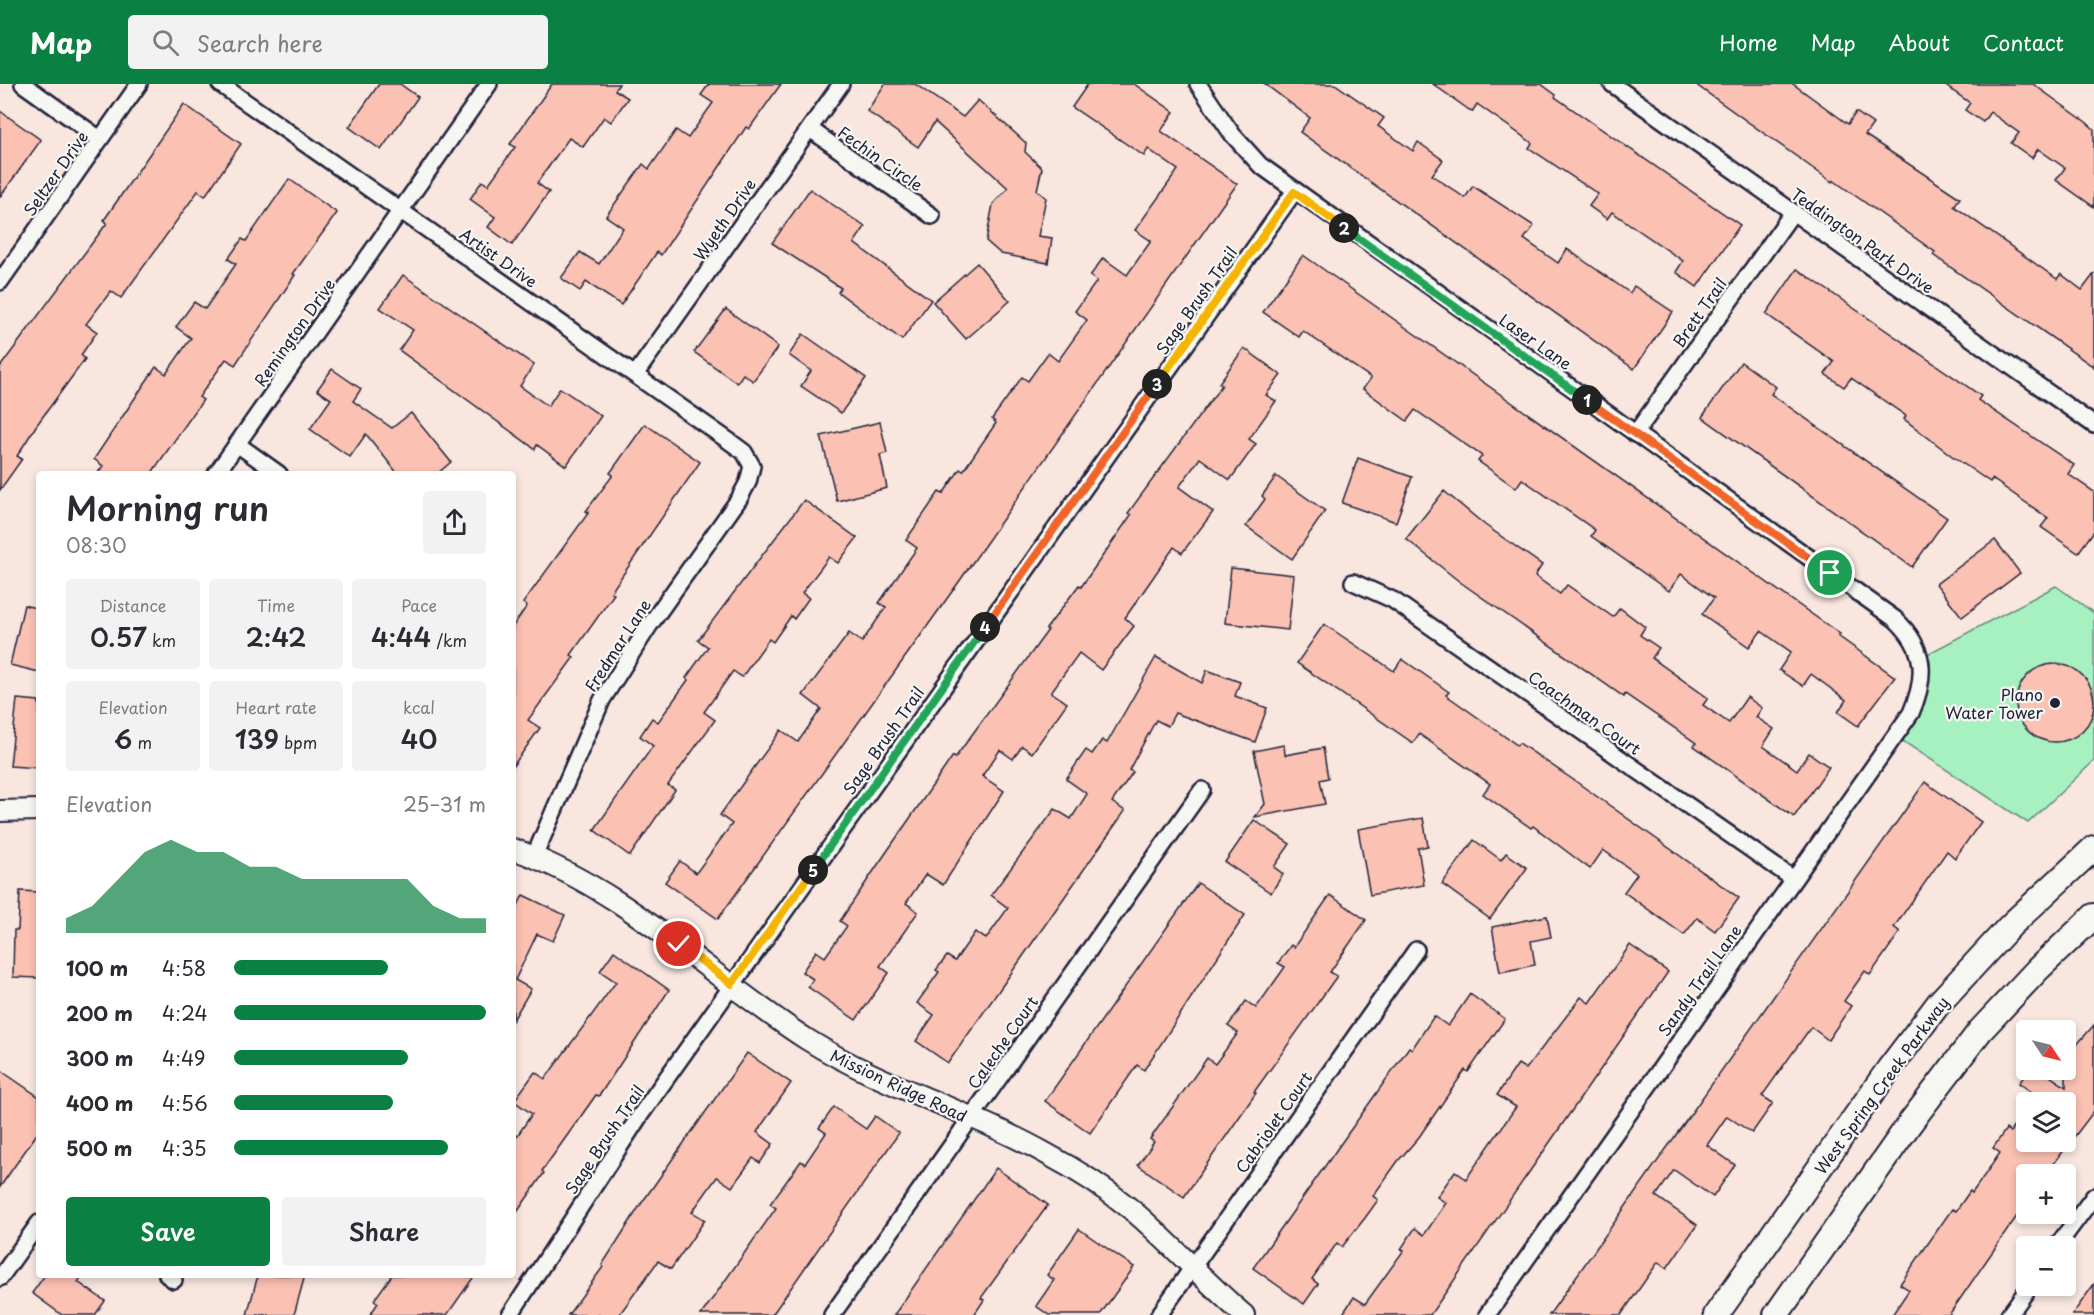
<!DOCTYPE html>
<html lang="en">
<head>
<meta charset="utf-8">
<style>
	body { margin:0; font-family:"Playpen Sans",sans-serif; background:#f2f2f3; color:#2b2b33; height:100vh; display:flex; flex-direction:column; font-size:22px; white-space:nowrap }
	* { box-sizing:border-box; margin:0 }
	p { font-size:20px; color:#7c7c81 }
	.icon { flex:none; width:33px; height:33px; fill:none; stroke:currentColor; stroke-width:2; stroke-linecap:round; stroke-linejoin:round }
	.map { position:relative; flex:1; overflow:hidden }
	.details { position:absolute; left:36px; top:387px; width:480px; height:807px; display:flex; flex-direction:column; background:#fff; border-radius:6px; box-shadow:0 3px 9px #0003 }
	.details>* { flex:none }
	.needle { width:39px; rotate:125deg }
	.buttons { position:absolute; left:2016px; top:936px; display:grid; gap:12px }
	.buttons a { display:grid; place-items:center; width:60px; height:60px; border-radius:6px; background:#fff; box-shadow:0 3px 9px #0003; font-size:30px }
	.pin { position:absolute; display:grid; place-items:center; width:51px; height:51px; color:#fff; margin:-26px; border:3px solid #fff; border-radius:50%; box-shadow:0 2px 6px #0007 }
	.km { position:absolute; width:30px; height:30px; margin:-15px; border-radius:50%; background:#222; color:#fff; font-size:16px; line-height:30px; text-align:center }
	.round { display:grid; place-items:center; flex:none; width:63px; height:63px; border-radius:6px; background:#f2f2f3 }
	.head { display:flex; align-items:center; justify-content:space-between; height:102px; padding:0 30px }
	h1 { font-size:33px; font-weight:600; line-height:45px }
	.figures { display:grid; grid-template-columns:repeat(3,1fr); gap:9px; height:102px; padding:6px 30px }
	.figures div { display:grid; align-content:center; border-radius:6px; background:#f2f2f3; text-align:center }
	.figures b { font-size:26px; font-weight:600 }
	.figures small { font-size:16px; font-weight:400 }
	.figures p { font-size:16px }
	.chart { height:168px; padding:12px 30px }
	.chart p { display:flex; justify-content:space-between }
	.chart svg { width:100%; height:108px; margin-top:6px; fill:#0b8043; opacity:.7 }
	.primary-button { display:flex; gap:12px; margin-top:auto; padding:12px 30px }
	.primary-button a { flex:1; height:69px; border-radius:6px; background:#0b8043; color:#fff; font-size:24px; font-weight:600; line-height:69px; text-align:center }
	.primary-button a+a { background:#f2f2f3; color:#2b2b33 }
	ul { padding:0 30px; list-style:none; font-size:20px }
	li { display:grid; grid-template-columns:96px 72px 1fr; align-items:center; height:45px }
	li i { height:15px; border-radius:8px; background:#0b8043 }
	header { display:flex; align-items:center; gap:36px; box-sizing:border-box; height:84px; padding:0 30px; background:#0b8043; color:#fff }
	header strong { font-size:28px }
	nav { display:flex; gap:33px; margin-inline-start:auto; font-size:21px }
	.search { width:420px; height:54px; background:#f2f2f3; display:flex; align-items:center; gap:15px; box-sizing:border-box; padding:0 21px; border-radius:6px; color:#7c7c81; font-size:22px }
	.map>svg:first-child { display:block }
	.green { fill:#a7f1c0; stroke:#648a7e; stroke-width:1.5 }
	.building { fill:#fbc1b2; stroke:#22223b; stroke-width:1.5 }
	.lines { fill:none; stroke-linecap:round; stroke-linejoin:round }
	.minor-casing { stroke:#22223b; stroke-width:20 }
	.tertiary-casing { stroke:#22223b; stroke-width:24 }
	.primary-casing { stroke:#22223b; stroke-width:28 }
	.minor { stroke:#f6f6f2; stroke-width:15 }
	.tertiary { stroke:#f6f6f2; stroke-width:20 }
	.primary { stroke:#f6f6f2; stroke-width:24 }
	.split-1-casing { stroke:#fff; stroke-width:12 }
	.split-2-casing { stroke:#fff; stroke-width:12 }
	.split-3-casing { stroke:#fff; stroke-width:12 }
	.split-4-casing { stroke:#fff; stroke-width:12 }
	.split-5-casing { stroke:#fff; stroke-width:12 }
	.split-6-casing { stroke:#fff; stroke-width:12 }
	.split-1 { stroke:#f0652b; stroke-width:8 }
	.split-2 { stroke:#22a559; stroke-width:8 }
	.split-3 { stroke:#f5b400; stroke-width:8 }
	.split-4 { stroke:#f0652b; stroke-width:8 }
	.split-5 { stroke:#22a559; stroke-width:8 }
	.split-6 { stroke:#f5b400; stroke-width:8 }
	.poi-dot { fill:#22223b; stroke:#f6f6f2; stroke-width:2 }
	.labels { text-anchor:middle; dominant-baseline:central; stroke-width:4.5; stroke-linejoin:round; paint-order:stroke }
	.street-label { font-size:16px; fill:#22223b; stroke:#f6f6f2 }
	.poi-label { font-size:16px; fill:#22223b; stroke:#f6f6f2; text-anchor:end }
</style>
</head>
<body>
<header>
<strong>Map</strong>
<div class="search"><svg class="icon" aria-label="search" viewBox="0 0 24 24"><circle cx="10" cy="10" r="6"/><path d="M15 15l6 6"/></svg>Search here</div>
<nav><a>Home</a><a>Map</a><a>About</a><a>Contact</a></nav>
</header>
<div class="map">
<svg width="2094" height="1231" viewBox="0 0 2094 1231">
	<rect width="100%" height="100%" fill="#f8e6df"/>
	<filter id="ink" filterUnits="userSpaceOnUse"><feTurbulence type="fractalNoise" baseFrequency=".0167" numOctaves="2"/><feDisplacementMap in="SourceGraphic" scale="12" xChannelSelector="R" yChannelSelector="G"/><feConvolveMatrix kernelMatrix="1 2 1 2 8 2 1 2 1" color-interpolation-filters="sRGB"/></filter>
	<g filter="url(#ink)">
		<path class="green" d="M2056 502 2094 529V677L2028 739 1895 652 1911 629 1920 574Z"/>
		<g class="building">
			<path d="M379 0H400L418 13 381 66 349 43Z"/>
			<path d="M552 0H619L615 6 628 14 611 38 604 33 583 63 569 54 537 99 549 108 512 161 488 143 495 133 470 115 482 97 488 101 515 63 510 60Z"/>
			<path d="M709 0H781L749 45 746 43 661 171 657 168 621 221 586 198 580 207 561 194 580 168 599 180 623 144 606 132 643 80 649 85 676 46 688 54 713 19 701 11Z"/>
			<path d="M885 0H915L963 33 978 16 1026 59 1025 68 1042 84 1037 106 1046 114 1038 152 1052 154 1048 179 1001 170 986 157 993 120 1008 104 935 38 918 63 867 27Z"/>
			<path d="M1088 0H1134L1174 28 1161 47 1237 100 961 495 718 835 665 798 680 777 696 789 732 740 720 731 781 646 798 658 821 625 803 611 849 549 862 558 886 523 879 519 917 464 906 456 939 408 943 410 960 385 963 387 996 339 992 335 1022 293 1028 297 1048 269 1058 277 1087 236 1075 227 1097 197 1090 192 1103 174 1127 191 1151 157 1135 146 1178 86 1148 65 1144 72 1072 23Z"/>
			<path d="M1265 0H1335L1384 34 1378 42 1413 67 1418 58 1443 76 1432 91 1465 114 1473 102 1534 142 1524 155 1558 179 1567 165 1630 209 1634 202 1673 228 1634 285 1300 48 1310 34Z"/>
			<path d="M1433 0H1541L1556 11 1555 13 1740 141 1697 203 1676 188 1683 177 1612 128 1607 135 1589 122 1598 110 1529 64 1532 59 1477 20 1472 28Z"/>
			<path d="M1695 0H1793L1848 40 1856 28 1873 40 1865 51 1960 114 1954 122 2057 195 2061 190 2082 206 2094 190V283L1933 171 1935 168 1833 96 1832 98Z"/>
			<path d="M1943 0H2033L2086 38 2094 45V123L2056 96 2065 84 2038 65 2032 74 2011 59 2019 49 1990 28 1983 38 1965 26 1970 19Z"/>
			<path d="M184 20 241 60 205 112 198 107 121 214 111 207 86 240 97 248 81 271 85 275 36 342 17 372 22 375 0 406V283L107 139 104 136Z"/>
			<path d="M0 27 41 56 0 113Z"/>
			<path d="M289 95 337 129 293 190 295 191 235 281 226 275 199 313 203 316 151 390H97L103 382 94 375 141 305 156 283 166 290 191 254 176 243 194 218 205 225 236 180 228 175 242 155 246 157Z"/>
			<path d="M810 105 865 143 854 159 931 216 902 256 838 208 841 204 772 159Z"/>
			<path d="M1303 171 1840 550 1838 552 1895 593 1858 642 1838 628 1846 616 1811 590 1803 602 1779 586 1791 568 1761 547 1749 563 1702 530 1714 514 1681 490 1669 507 1591 452 1595 446 1522 395 1516 404 1478 377 1482 372 1415 326 1407 337 1363 305 1371 294 1303 247 1299 253 1263 228Z"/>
			<path d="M977 179 1010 217 966 255 933 218Z"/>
			<path d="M1797 185 1981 312 1978 316 2074 381 2068 390 2094 408V447L2078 469 2041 443 2048 434 1992 395 1990 398 1952 372 1904 335 1906 332 1851 294 1844 303 1825 290 1834 278 1766 230Z"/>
			<path d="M403 191 534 281 520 302 548 322 560 304 601 332 566 382 537 361 535 365 399 266 413 246 380 224Z"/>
			<path d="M726 225 778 263 753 297 743 290 737 299 694 268Z"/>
			<path d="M803 250 866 294 841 329 801 302 811 287 789 271Z"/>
			<path d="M1244 264 1281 291 1266 311 1276 317 1249 355 1256 360 1230 396 1200 374 1179 403 1213 428 1182 469 1174 463 1125 534 1134 542 1101 586 1079 569 1051 608 1067 619 1032 669 1022 662 1013 675 1000 666 982 692 1004 707 943 801 926 790 906 819 918 828 880 882 889 889 856 936 808 903 813 895 802 888 816 867 825 873 847 842 840 837 879 779 953 672 955 674 1048 546 1046 545 1079 501 1081 503 1131 431 1128 429 1222 301 1219 299Z"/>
			<path d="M1741 278 1776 303 1771 310 1947 434 1912 483 1702 333Z"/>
			<path d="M332 285 361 305 353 317 392 344 411 329 451 378 437 390H398L366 350 350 373 310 345 331 315 317 306Z"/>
			<path d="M880 338 887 369 880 371 887 404 837 417 821 352Z"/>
			<path d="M645 340 700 378 611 508 614 510 571 571 574 573 528 636 540 644 513 682V542L527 522 523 519 589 428 586 427 613 391 610 389Z"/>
			<path d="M1358 374 1412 393 1396 438 1342 419Z"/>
			<path d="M1276 392 1325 427 1292 475 1246 442 1265 415 1262 412Z"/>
			<path d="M1444 407 1485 441 1542 481 1535 492 1560 510 1567 501 1613 533 1620 524 1645 543 1640 551 1659 564 1652 574 1708 614 1703 621 1729 639 1747 613 1762 624 1756 633 1774 645 1763 662 1797 686 1809 669 1829 683 1794 733 1694 662 1696 659 1625 610 1624 613 1460 498 1406 455Z"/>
			<path d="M804 416 857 454 838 479 829 473 802 509 809 514 794 535 791 532 773 558 769 555 742 593 733 587 704 628 715 636 668 701 675 706 630 772 594 746 653 662 640 652 652 634 658 638 688 596 686 594 708 563 698 556Z"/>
			<path d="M1995 456 2020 489 1962 533 1936 500Z"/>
			<path d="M1231 484 1294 491 1288 546 1225 539Z"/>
			<path d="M24 521 39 525V588L10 581Z"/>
			<path d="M1324 540 1394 587 1402 575 1449 608 1446 611 1517 661 1519 659 1578 699 1739 814 1715 847 1697 834 1684 851 1624 808 1637 790 1603 766 1590 785 1533 742 1531 744 1483 710 1490 700 1419 650 1413 659 1297 579Z"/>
			<path d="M1156 573 1202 599 1207 586 1240 598 1235 612 1267 624 1255 658 1175 629 1168 642 1156 636 1129 686 1133 688 1112 718 1125 727 948 979 916 957 934 931 917 919 939 888 936 886 947 872 955 877 975 848 986 855 1008 824 991 811 1055 725 1071 735 1087 710 1066 695 1086 666 1092 670 1102 656 1107 659Z"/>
			<circle cx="2055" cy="619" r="39"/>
			<path d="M17 615 39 617V684L10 682Z"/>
			<path d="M1284 661 1285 671 1323 664 1328 694 1320 696 1325 720 1255 733 1265 720 1254 667Z"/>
			<path d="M1925 698 1981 738 1955 774 1947 767 1894 843 1900 848 1870 891 1865 887 1844 917 1851 922 1828 956 1811 943 1762 1012 1773 1019 1752 1049 1727 1032 1707 1061 1735 1081 1713 1113 1674 1086 1656 1112 1697 1141 1667 1184 1658 1178 1621 1231H1549Z"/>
			<path d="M1423 734 1428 762 1418 764 1424 801 1370 811 1358 745Z"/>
			<path d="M1254 736 1290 760 1274 783 1283 790 1271 809 1225 778Z"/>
			<path d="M1474 756 1501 776 1506 769 1527 784 1490 835 1442 800Z"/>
			<path d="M1198 799 1245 831 1144 986 1137 981 1090 1049 1045 1017Z"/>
			<path d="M20 807 39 808V894L13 893 14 846H18Z"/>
			<path d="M523 811 565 831 553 857 537 850 515 896 531 905 513 936V832Z"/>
			<path d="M1330 811 1366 836 1330 888 1337 892 1254 1008 1256 1009 1184 1113 1138 1081 1154 1058 1150 1055 1207 974 1215 980 1238 949 1228 942 1246 917 1256 924 1285 883 1278 879 1291 861 1294 863Z"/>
			<path d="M1547 832 1551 853 1531 857 1535 881 1500 888 1492 843Z"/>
			<path d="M1630 861 1668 888 1430 1231H1342L1354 1213 1365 1220 1404 1166 1401 1165 1415 1144 1424 1151 1446 1119 1437 1113 1455 1087 1466 1095 1516 1023 1497 1011 1518 980 1526 985 1581 913 1589 919Z"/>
			<path d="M614 867 669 906 599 1012 596 1011 542 1087 544 1089 513 1134V1058L532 1030 514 1017 535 988 545 995 616 898 600 887Z"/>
			<path d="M1470 910 1505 935 1468 988 1465 986 1419 1053 1398 1077 1373 1112 1378 1116 1365 1134 1342 1163 1337 1159 1312 1195 1318 1200 1304 1220 1253 1184 1409 963 1412 965 1434 932 1448 942Z"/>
			<path d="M2094 941V1027L2046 1090H2026V1119L1949 1231H1892L1909 1206 1900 1200 1952 1125 1956 1127 1970 1107 1972 1109 2000 1069 1993 1064 2006 1045 2010 1048 2026 1024V1058H2066V1018H2030L2036 1011 2019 999 2029 986H2041L2066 1003V973Z"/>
			<path d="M747 969 791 999 757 1048 773 1060 760 1079 753 1074 732 1103 717 1093 692 1128 705 1136 671 1185 658 1177 619 1231H568L603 1183 602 1181 641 1120Z"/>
			<path d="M0 986 39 1013V1047L0 1103Z"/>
			<path d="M834 1023 866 1045 875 1032 899 1049 772 1231H701L776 1124 770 1120 801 1077 805 1080 826 1049 819 1044Z"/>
			<path d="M996 1084 1048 1121 981 1214 984 1216 974 1231H894Z"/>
			<path d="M1079 1145 1134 1183 1100 1231H1049L1036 1222 1054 1196 1047 1191Z"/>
			<path d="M45 1191H83L78 1198 105 1217 95 1231H62L32 1209Z"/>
			<path d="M258 1191H305L294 1231H247Z"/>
			<path d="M392 1191H475L447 1231H370L378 1219 374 1216Z"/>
			<path d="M2094 1200V1231H2072Z"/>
		</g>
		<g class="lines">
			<g class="minor-casing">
				<g id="minor">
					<path d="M23 0 100 55"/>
					<path d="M220 0 729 357 744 368 752 382 748 398 739 415 649 542 602 616 534 773"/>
					<path d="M1198 0 1232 50 1260 81 1895 535C1926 564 1927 592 1911 629L1487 1231"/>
					<path d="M1612 0 2094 341"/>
					<path d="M810 45 932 132"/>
					<path d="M0 198 139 0"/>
					<path d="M635 291 841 0"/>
					<path d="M1635 350 1793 128"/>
					<path d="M237 360 279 390"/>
					<path d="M216 390 489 0"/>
					<path d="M1353 498 1393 516 1792 794"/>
					<path d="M2057 1162 2094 1112"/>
					<path d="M167 1191 174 1196"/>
					<path d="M0 1194 39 1139"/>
					<path d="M510 1231 639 1033 1294 108"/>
					<path d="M832 1231 1202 706"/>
					<path d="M1159 1231 1416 866"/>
					<path d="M2009 1231 2030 1202"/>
				</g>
			</g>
			<g class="tertiary-casing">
				<g id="tertiary">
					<path d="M0 727 39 726"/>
					<path d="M513 765C628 806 708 892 808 956 883 1003 968 1026 1045 1069 1075 1085 1105 1104 1132 1126 1171 1159 1205 1198 1244 1231"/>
				</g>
			</g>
			<g class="primary-casing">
				<g id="primary">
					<path d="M1716 1231 1889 985 1939 919 2011 841 2094 764"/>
					<path d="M1776 1231 1910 1039 1980 947 2038 885 2094 832"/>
				</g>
			</g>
			<use href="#minor" class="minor"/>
			<use href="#tertiary" class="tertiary"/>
			<use href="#primary" class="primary"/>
		</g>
	</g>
	<g class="lines" filter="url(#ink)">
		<g class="split-1-casing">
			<path id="split-1" d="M1587 316 1830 489"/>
		</g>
		<g class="split-2-casing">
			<path id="split-2" d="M1344 144 1587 316"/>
		</g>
		<g class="split-3-casing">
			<path id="split-3" d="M1157 300 1294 108 1344 144"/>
		</g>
		<g class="split-4-casing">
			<path id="split-4" d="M985 543 1157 300"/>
		</g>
		<g class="split-5-casing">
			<path id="split-5" d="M813 786 985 543"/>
		</g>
		<g class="split-6-casing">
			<path id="split-6" d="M679 860 732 900 813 786"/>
		</g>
		<use href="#split-1" class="split-1"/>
		<use href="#split-2" class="split-2"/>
		<use href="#split-3" class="split-3"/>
		<use href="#split-4" class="split-4"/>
		<use href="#split-5" class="split-5"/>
		<use href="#split-6" class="split-6"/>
	</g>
	<circle class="poi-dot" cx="2055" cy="619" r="6"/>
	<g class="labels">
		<g class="street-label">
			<text transform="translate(881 74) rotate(35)">Fechin Circle</text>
			<text transform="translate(55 89) rotate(-55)">Seltzer Drive</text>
			<text transform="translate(724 135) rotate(-55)">Wyeth Drive</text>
			<text transform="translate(1863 156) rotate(35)">Teddington Park Drive</text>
			<text transform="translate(499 173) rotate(35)">Artist Drive</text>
			<text transform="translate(1196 216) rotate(-55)">Sage Brush Trail</text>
			<text transform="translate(1699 228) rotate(-55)">Brett Trail</text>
			<text transform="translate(294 248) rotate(-55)">Remington Drive</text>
			<text transform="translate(1536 257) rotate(35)">Laser Lane</text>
			<text transform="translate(617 561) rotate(-57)">Fredmar Lane</text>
			<text transform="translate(1585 628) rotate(35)">Coachman Court</text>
			<text transform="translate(883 656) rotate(-55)">Sage Brush Trail</text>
			<text transform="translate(1699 896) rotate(-55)">Sandy Trail Lane</text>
			<text transform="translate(1002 958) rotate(-55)">Caleche Court</text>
			<text transform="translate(899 1001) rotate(25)">Mission Ridge Road</text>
			<text transform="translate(1881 1001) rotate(-54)">West Spring Creek Parkway</text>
			<text transform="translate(1273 1038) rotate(-55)">Cabriolet Court</text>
			<text transform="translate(604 1055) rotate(-56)">Sage Brush Trail</text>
		</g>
		<g class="poi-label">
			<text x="2043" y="610">Plano<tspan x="2043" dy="18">Water Tower</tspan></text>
		</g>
	</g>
</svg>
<div class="buttons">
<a><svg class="needle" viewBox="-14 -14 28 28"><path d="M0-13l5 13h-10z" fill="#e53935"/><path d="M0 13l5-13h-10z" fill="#7c7c81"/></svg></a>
<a><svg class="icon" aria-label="layers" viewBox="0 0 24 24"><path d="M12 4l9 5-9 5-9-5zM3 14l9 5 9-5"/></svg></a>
<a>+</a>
<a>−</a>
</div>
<div class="pin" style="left:1830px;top:489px;background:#1e9e55"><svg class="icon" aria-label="arrive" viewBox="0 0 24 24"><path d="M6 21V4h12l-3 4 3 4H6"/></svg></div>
<div class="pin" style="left:679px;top:860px;background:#d93025"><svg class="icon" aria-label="check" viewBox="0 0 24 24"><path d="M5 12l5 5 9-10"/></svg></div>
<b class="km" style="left:1587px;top:316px">1</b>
<b class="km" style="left:1344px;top:144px">2</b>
<b class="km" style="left:1157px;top:300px">3</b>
<b class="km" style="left:985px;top:543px">4</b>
<b class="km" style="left:813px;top:786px">5</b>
<section class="details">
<div class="head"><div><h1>Morning run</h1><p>08:30</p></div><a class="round"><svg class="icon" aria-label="share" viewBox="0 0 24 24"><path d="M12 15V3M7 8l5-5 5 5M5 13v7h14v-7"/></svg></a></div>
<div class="figures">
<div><p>Distance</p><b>0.57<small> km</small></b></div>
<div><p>Time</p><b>2:42</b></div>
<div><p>Pace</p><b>4:44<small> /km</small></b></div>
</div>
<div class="figures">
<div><p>Elevation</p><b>6<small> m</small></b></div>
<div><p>Heart rate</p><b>139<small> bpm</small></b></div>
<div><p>kcal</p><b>40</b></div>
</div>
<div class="chart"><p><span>Elevation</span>25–31 m</p>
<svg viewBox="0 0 160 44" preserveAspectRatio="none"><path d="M0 44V38L10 33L20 22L30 11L40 6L50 11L60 11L70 17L80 17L90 22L100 22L110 22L120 22L130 22L140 33L150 38L160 38V44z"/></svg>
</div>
<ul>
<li><b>100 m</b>4:58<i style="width:61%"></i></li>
<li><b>200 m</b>4:24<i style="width:100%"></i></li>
<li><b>300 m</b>4:49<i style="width:69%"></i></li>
<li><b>400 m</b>4:56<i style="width:63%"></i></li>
<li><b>500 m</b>4:35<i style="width:85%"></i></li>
</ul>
<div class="primary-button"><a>Save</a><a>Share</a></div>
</section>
</div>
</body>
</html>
